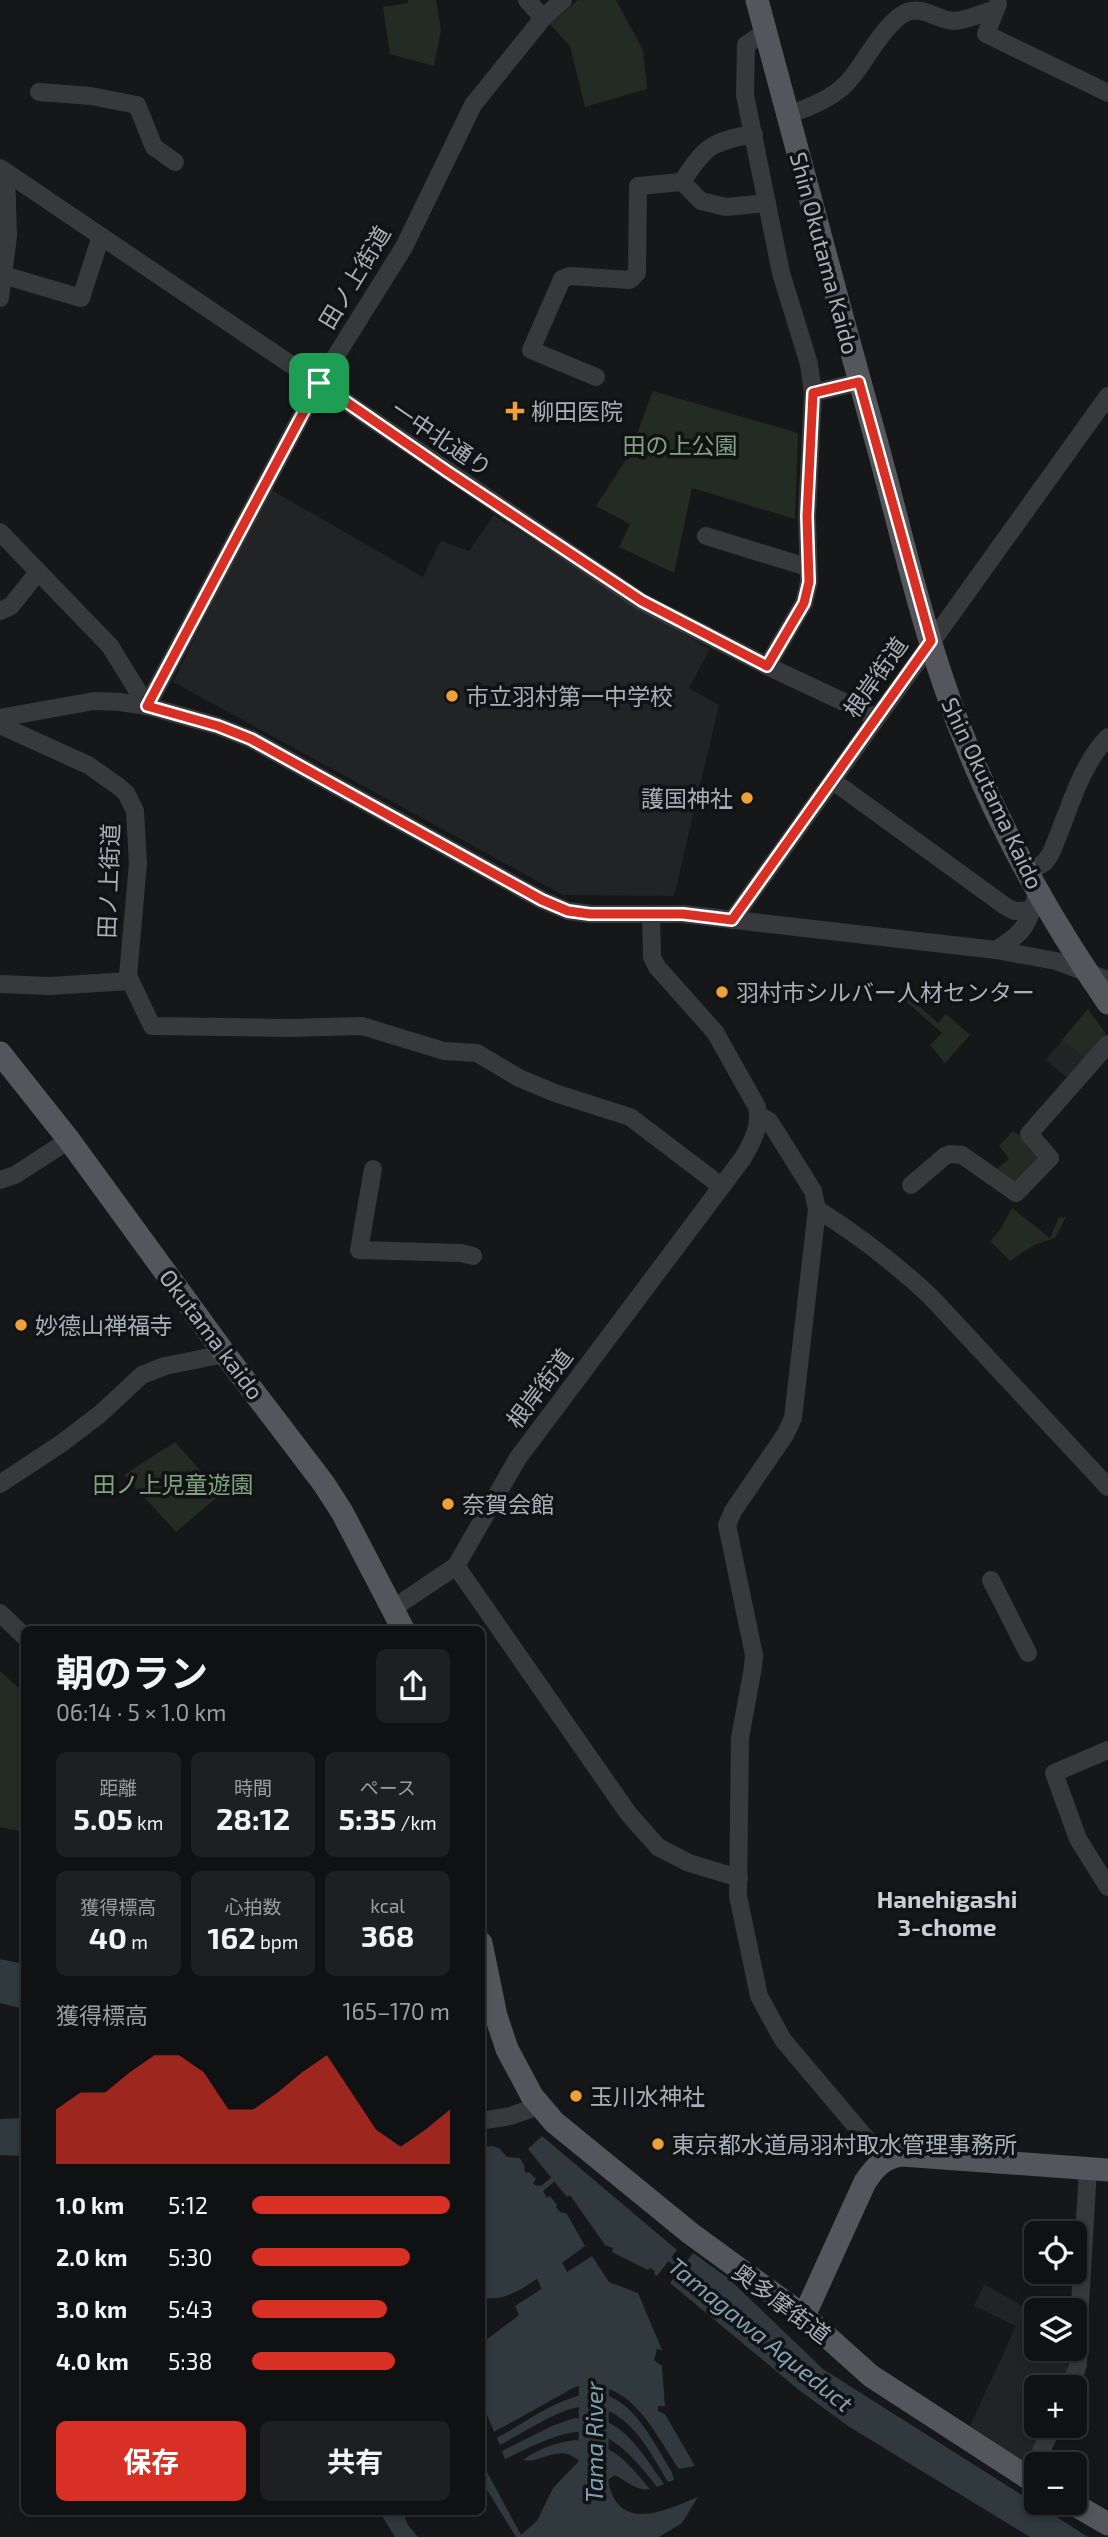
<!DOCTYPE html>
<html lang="ja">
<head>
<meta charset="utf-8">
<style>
	body { margin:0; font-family:"Exo 2","Noto Sans JP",sans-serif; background:#1e1f20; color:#f1f3f6; height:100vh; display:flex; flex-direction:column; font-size:26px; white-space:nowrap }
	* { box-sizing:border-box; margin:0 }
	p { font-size:23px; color:#9c9d9f }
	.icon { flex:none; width:38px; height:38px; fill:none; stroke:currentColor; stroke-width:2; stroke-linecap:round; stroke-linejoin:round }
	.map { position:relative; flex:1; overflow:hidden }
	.sheet { position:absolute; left:21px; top:1626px; width:464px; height:889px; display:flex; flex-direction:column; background:#101112; border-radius:10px; box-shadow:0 4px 10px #0003,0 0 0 2px #303132 }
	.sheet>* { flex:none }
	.buttons { position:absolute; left:1024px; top:2221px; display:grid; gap:14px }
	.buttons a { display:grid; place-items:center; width:63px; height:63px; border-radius:10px; background:#101112; box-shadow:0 4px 10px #0003,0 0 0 2px #303132; font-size:35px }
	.pin { position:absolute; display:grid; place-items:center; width:60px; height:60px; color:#fff; margin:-30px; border-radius:14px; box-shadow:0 4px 10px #0006 }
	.round { display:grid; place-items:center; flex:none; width:74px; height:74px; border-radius:10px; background:#1e1f20 }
	.head { display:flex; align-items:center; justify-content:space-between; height:119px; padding:0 35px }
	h1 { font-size:38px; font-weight:700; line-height:52px }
	.metrics { display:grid; grid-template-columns:repeat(3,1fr); gap:10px; height:119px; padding:7px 35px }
	.metrics div { display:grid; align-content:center; border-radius:10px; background:#1e1f20; text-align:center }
	.metrics b { font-size:30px; font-weight:700 }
	.metrics small { font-size:19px; font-weight:400 }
	.metrics p { font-size:19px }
	.chart { height:196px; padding:14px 35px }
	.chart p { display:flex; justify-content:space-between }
	.chart svg { width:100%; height:126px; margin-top:7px; fill:#d93025; opacity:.7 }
	.action { display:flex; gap:14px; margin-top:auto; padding:14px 35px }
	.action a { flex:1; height:80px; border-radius:10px; background:#d93025; color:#fff; font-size:28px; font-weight:700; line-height:80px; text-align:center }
	.action a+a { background:#1e1f20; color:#f1f3f6 }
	ul { padding:0 35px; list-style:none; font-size:23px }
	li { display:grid; grid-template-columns:112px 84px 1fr; align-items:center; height:52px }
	li i { height:18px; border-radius:9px; background:#d93025 }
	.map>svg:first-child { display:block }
	.built { fill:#222325 }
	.green { fill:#232b23 }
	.water { fill:#2f393e }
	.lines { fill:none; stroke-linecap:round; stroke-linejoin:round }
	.stream { stroke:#2f393e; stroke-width:5 }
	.river { stroke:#2f393e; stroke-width:30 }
	.minor { stroke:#38393d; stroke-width:18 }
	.major { stroke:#54565c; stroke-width:23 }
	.route-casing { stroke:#fff; stroke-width:14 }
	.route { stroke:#d93025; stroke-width:9 }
	.poi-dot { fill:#efa038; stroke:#111213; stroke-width:2.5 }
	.labels { text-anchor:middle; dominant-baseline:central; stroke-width:7; stroke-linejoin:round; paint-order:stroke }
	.street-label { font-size:23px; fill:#a9afb8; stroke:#111213 }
	.poi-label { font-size:23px; fill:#a9afb8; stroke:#111213; text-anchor:start }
	.park-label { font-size:23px; fill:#81a380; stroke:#111213 }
	.neighbourhood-label { font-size:24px; font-weight:bold; fill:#caced4; stroke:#111213 }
	.water-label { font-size:24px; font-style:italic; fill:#80a0b3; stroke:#111213 }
</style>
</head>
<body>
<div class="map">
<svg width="1108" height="2537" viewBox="0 0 1108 2537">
	<rect width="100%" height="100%" fill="#161718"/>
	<g class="built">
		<path d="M268 488 423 577 441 541 469 551 494 515 650 615 710 649 689 688 719 705 674 896 563 895 173 682Z"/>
		<path d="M1088 1009 1108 1037 1070 1080 1046 1060Z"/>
		<path d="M984 2284 1036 2314V2348L1066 2349 1068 2379 1064 2387H1036V2426H1046L1028 2461H1022L970 2426 1016 2326 974 2306Z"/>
	</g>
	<g class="green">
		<path d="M408 0H436L441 30 434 66 390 54 383 7 408 3Z"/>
		<path d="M578 0H616L643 50 647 89 585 107 570 46 550 24Z"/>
		<path d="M653 391 798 433 795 519 692 488 674 573 619 547 630 524 596 506 629 455Z"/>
		<path d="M905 993 938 1023 946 1014 970 1035 945 1063 930 1045 942 1033 901 997Z"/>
		<path d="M1088 1009 1108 1037 1088 1060 1062 1040Z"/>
		<path d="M1013 1131 1030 1142 1042 1157 1017 1185 993 1172 1009 1159 999 1146Z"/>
		<path d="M1012 1208 1050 1238 1059 1217H1066L1055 1238 1034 1245 1010 1261 990 1241 1000 1230Z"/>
		<path d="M175 1442 221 1494 176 1532 124 1475Z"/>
		<path d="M0 1671 24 1693V1832L0 1827Z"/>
	</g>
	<g class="water">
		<path d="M0 1959 24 1964V2009L0 2003Z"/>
		<path d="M24 2118V2156L0 2155V2119Z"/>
		<path d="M542 2136 677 2250 657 2276 654 2274 655 2271 650 2268 648 2270 612 2252 613 2248 605 2245 570 2195 567 2197 528 2149Z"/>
		<path d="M492 2146 499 2148 507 2157 520 2158 525 2167 524 2169 526 2173 529 2172 536 2179 533 2183 537 2186 540 2185 547 2198 550 2196 557 2205 556 2207 560 2212 567 2214 585 2246 558 2266 557 2265C533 2280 513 2302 481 2298V2147Z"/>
		<path d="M693 2253 728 2278 823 2369 1088 2537H1030L848 2426 799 2390 670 2283Z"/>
		<path d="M592 2256 609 2282 638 2293 662 2350 657 2349 654 2360 662 2366 665 2406H658V2411L665 2414 695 2466 679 2469C653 2431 630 2376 575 2387L494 2432 481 2400V2344L519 2315 515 2306Z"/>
		<path d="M596 2393C634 2397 653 2443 672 2472L674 2480 668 2482C645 2443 618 2389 562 2412 541 2421 520 2434 500 2445L497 2438C528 2421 560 2395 596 2393Z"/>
		<path d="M574 2418C582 2419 594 2417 602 2420 630 2429 648 2462 664 2484L657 2487C602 2415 581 2422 505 2459L502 2451 552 2426Z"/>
		<path d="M575 2440C614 2444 626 2461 650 2489 637 2492 627 2481 615 2475L608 2480C618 2534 664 2511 698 2497L682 2523 659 2537H516L481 2480V2470L487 2472 521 2535 537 2521 553 2488 579 2461C559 2442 542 2464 523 2460 540 2448 554 2443 575 2440Z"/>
		<path d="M379 2511H402L408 2525 418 2537H395Z"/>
	</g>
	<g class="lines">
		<g class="stream">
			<path d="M538 2192 557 2176"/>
			<path d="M665 2256 685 2270"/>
		</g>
		<path class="river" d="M481 2229 543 2257 586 2345 594 2370 593 2537"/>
		<g class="minor">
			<path d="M527 0 543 18"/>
			<path d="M998 4 986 34 1108 93"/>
			<path d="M765 32 746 45 745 95 781 273 809 364 813 393 807 516 809 582 804 603 767 666"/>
			<path d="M39 92 91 96 137 105 154 147 175 162"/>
			<path d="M788 114C810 108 838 96 852 77 866 60 886 21 907 12 924 6 937 20 954 21 966 21 983 12 995 10"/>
			<path d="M0 168 642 602 767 666 876 717"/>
			<path d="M682 182 701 201 726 207 767 203"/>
			<path d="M3 275 81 298 101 236"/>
			<path d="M0 298 8 236 6 172"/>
			<path d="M596 377 531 350 562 279 570 276 630 280 637 273 638 186 682 182C705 146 712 141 754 134"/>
			<path d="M813 393 859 382"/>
			<path d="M0 532 110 646 147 706"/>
			<path d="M706 536 807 567"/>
			<path d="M0 611 11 606 38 572"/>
			<path d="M147 706 319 383 404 247 473 105 543 18 563 0"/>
			<path d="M0 718 94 701 120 702 147 706 218 726 251 739 542 900 568 911 591 914H683L996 950 1056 961 1108 980"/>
			<path d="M0 725 88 765 118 786 126 793 135 811 138 863 128 976 152 1026 290 1028 362 1026 444 1051 477 1053 519 1078 555 1093 630 1117 721 1186"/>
			<path d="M833 781 1005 906 1014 911 1032 910"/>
			<path d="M1027 873 1044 863 1050 855C1068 816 1078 768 1108 737"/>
			<path d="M732 920 1108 396"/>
			<path d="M996 950C1020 935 1028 927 1035 900"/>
			<path d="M0 984 50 986 129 981"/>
			<path d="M758 1115 769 1121 780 1138 813 1191 817 1209 793 1418 785 1435 733 1511 727 1525 754 1655 753 1667 740 1738 738 1896 759 1996 783 2040 865 2137 887 2158"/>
			<path d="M373 1169 359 1250 461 1253 473 1256"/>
			<path d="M0 1180 15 1175 69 1140"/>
			<path d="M911 1185 945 1156 950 1154 962 1155 1016 1193 1050 1158 1029 1134 1108 1044"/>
			<path d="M817 1209C858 1235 896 1264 931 1297L1108 1487"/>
			<path d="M0 1484 62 1443 100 1414 142 1375 165 1366 225 1354"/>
			<path d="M456 1566 628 1813 658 1847 689 1863 739 1878"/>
			<path d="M991 1580 1028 1653"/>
			<path d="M392 1609 456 1566 518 1458 743 1158C753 1141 761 1126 757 1107L715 1032 657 967 652 957 651 914"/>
			<path d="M0 1613 24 1636"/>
			<path d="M1108 1750 1054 1773 1078 1839 1108 1887"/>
			<path d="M481 2121 510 2116 539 2106"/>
			<path d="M1070 2387 1078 2365V2338L1088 2169"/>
			<path d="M1028 2479 1053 2426"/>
		</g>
		<g class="major">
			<path d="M757 0C798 150 837 301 879 451 900 529 918 608 944 684 982 798 1040 904 1108 1003"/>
			<path d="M0 1053 69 1140 225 1354 324 1484 342 1512 403 1629"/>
			<path d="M481 1943 496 2016 507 2049 532 2096 554 2122 690 2233 804 2316 871 2376 1036 2483"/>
			<path d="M804 2316 865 2182C875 2167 883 2158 902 2155L1108 2170"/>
			<path d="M1070 2502 1108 2524"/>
		</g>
	</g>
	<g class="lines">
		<g class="route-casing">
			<path id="route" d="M859 382 931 641 732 920 683 914H590L568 911 542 900 251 739 218 726 147 706 319 383 448 472 642 601 767 666 804 603 809 582 807 516 813 393Z"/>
		</g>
		<use href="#route" class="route"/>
	</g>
	<g class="poi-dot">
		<path d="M511.5 400.5h7v7h7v7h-7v7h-7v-7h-7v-7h7z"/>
		<circle cx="452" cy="696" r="7"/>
		<circle cx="747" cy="798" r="7"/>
		<circle cx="722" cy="992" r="7"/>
		<circle cx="21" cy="1325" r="7"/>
		<circle cx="448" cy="1504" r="7"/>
		<circle cx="576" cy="2096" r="7"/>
		<circle cx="658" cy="2144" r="7"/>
	</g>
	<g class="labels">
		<g class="street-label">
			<text transform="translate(825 253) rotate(75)">Shin Okutama Kaido</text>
			<text transform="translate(354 277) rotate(-59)">田ノ上街道</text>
			<text transform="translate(442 438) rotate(34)">一中北通り</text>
			<text transform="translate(875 677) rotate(-55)">根岸街道</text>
			<text transform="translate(993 793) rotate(65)">Shin Okutama Kaido</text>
			<text transform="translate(108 881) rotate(-88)">田ノ上街道</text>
			<text transform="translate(212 1334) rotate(53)">Okutama kaido</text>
			<text transform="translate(539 1388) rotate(-53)">根岸街道</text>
			<text transform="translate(782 2303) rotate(37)">奥多摩街道</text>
		</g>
		<g class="poi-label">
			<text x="531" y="411">柳田医院</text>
			<text x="466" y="696">市立羽村第一中学校</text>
			<text x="733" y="798" text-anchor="end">護国神社</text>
			<text x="736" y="992">羽村市シルバー人材センター</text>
			<text x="35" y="1325">妙德山禅福寺</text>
			<text x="462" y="1504">奈賀会館</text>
			<text x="590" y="2096">玉川水神社</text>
			<text x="672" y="2144">東京都水道局羽村取水管理事務所</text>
		</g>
		<g class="park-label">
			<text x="680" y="445">田の上公園</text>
			<text x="173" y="1484">田ノ上児童遊園</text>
		</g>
		<g class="neighbourhood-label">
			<text x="947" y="1898">Hanehigashi<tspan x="947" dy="28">3-chome</tspan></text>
		</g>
		<g class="water-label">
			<text transform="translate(761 2334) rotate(39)">Tamagawa Aqueduct</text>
			<text transform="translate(593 2442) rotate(-90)">Tama River</text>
		</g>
	</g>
</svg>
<div class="buttons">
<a><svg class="icon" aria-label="locate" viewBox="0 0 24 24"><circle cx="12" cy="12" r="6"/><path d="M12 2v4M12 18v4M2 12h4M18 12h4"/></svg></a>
<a><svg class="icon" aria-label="layers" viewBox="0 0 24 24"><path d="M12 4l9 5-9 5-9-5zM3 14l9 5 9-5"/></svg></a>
<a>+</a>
<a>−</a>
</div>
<div class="pin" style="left:319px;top:383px;background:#1e9e55"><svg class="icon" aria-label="arrive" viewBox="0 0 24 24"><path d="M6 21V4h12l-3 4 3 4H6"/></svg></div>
<section class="sheet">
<div class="head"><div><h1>朝のラン</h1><p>06:14 · 5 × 1.0 km</p></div><a class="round"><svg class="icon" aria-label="share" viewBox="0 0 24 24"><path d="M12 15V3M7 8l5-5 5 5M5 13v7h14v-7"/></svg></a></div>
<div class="metrics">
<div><p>距離</p><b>5.05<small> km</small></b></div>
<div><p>時間</p><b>28:12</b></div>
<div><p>ペース</p><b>5:35<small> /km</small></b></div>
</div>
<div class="metrics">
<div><p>獲得標高</p><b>40<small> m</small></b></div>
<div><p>心拍数</p><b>162<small> bpm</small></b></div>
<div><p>kcal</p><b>368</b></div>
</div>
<div class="chart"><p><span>獲得標高</span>165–170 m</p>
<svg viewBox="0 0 160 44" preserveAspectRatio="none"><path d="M0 44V25L10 19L20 19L30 12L40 6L50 6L60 12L70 25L80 25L90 19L100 12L110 6L120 19L130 32L140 38L150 32L160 25V44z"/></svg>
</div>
<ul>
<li><b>1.0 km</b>5:12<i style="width:100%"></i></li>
<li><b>2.0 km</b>5:30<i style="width:80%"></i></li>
<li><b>3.0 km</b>5:43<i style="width:68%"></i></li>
<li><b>4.0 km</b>5:38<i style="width:72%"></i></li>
</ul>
<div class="action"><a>保存</a><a>共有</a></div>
</section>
</div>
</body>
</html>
